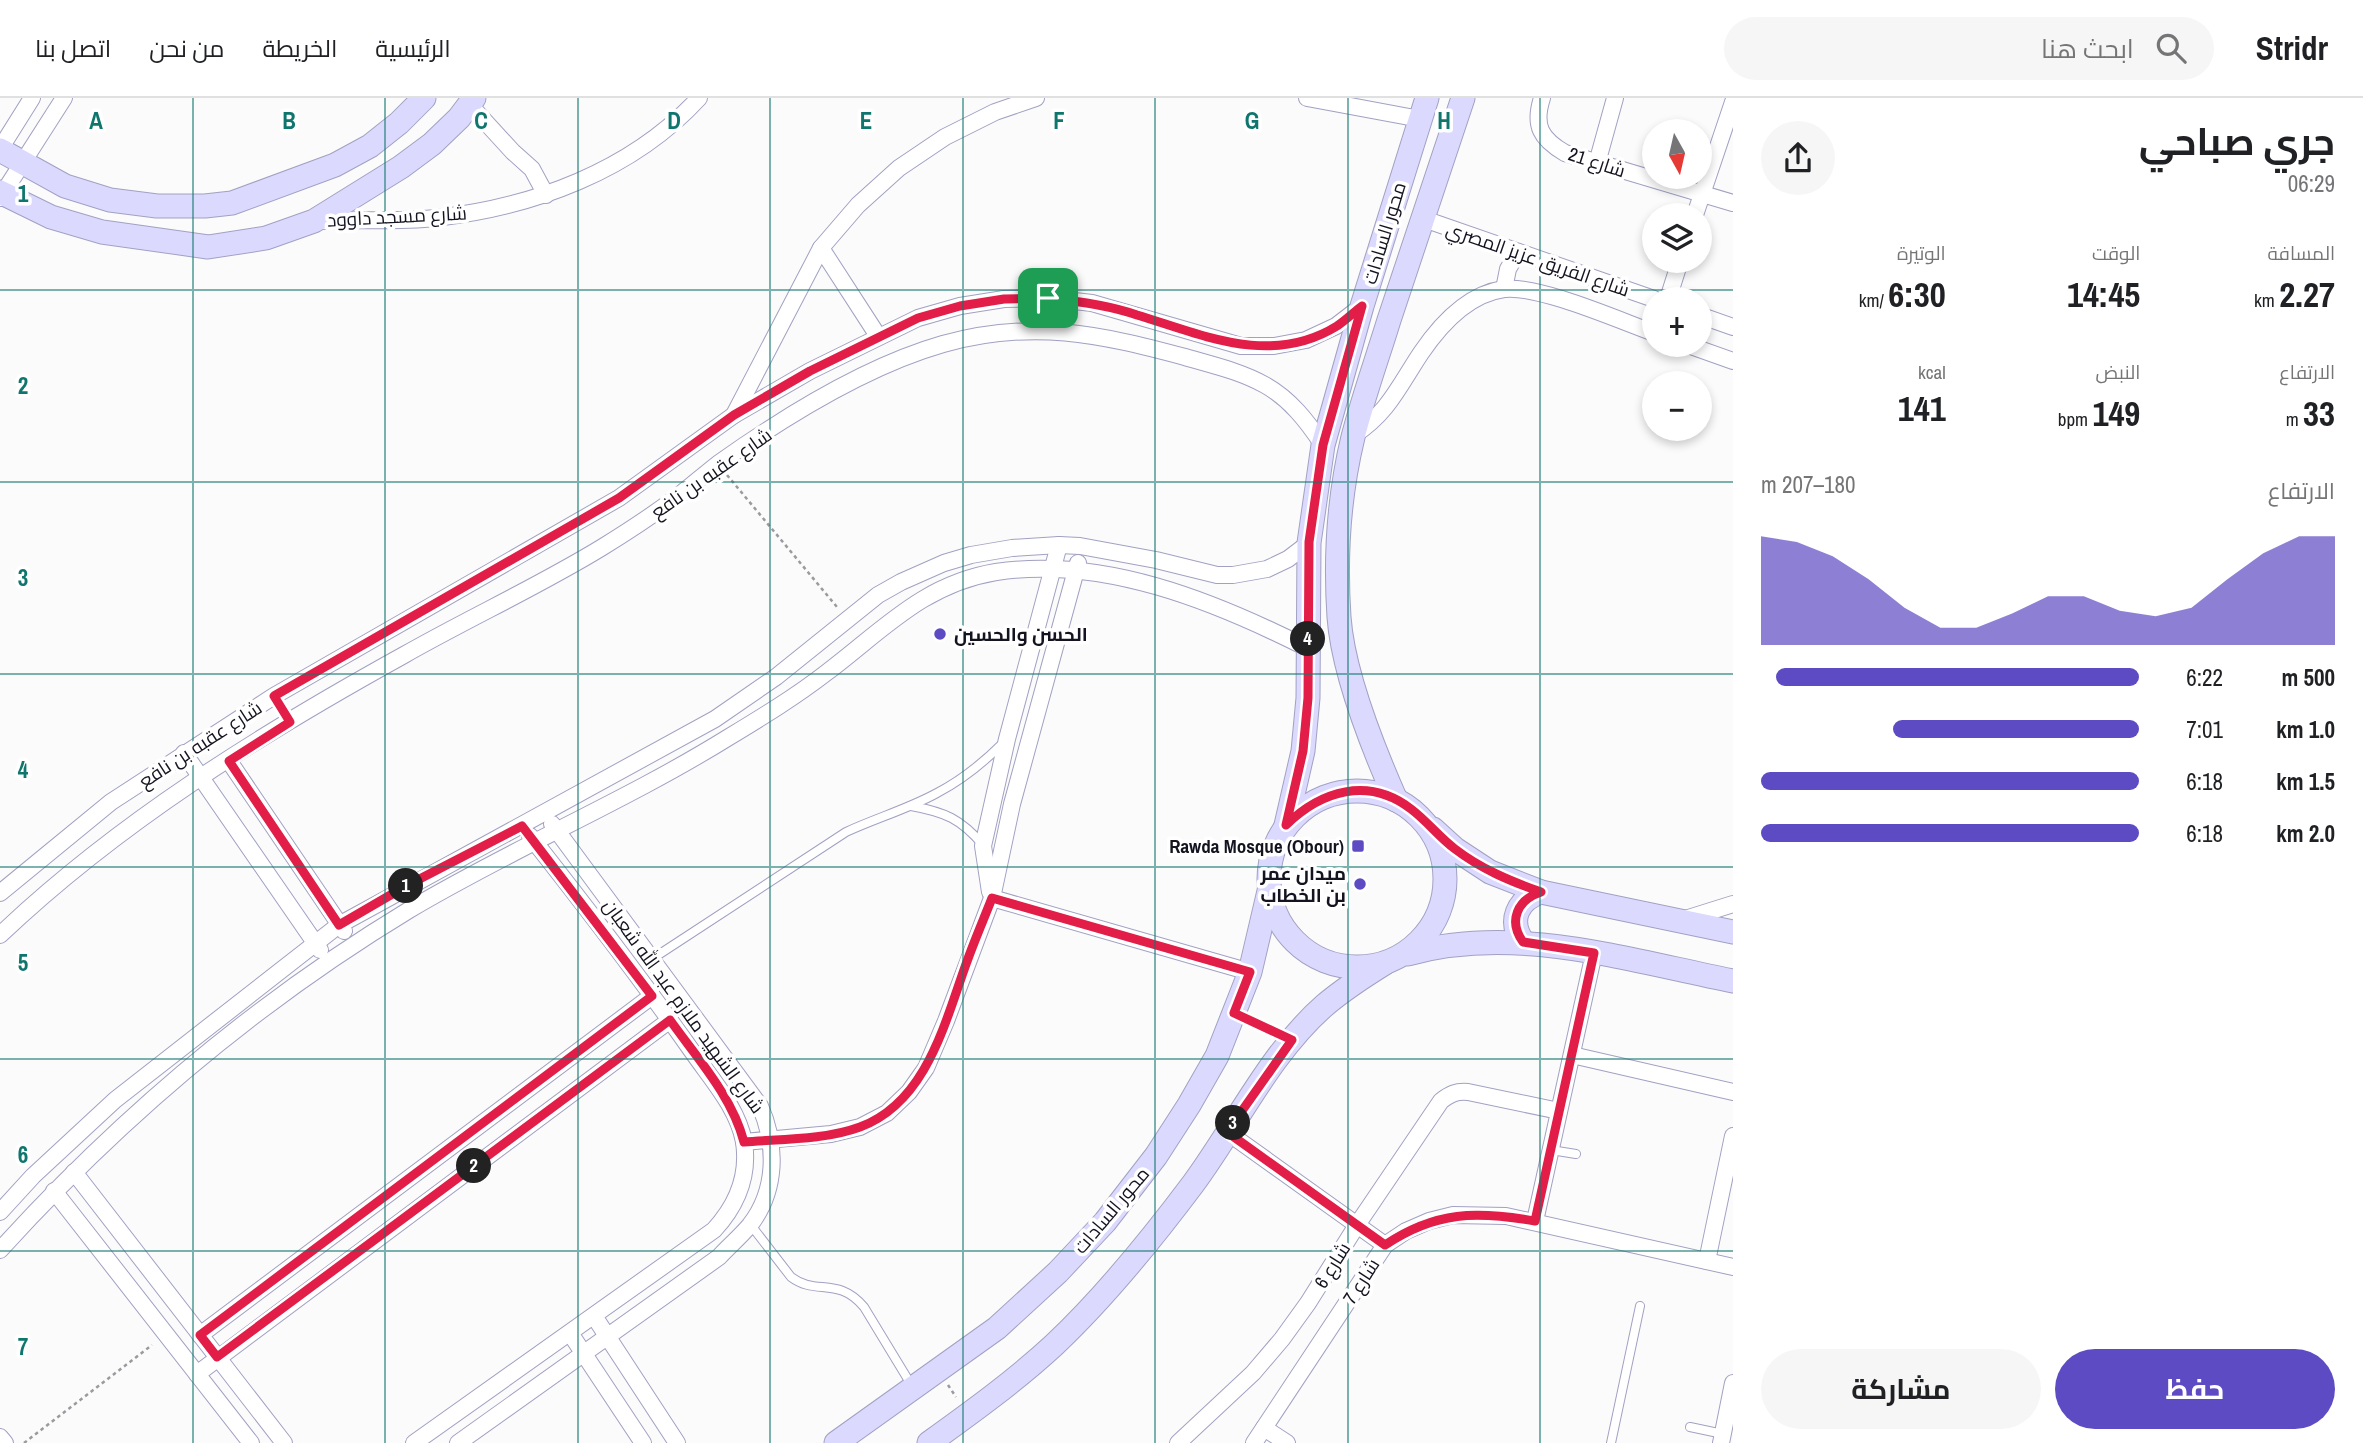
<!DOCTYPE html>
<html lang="ar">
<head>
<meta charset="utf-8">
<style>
	body { margin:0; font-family:"Archivo Narrow",Cairo,sans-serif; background:#f6f6f6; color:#202124; direction:rtl; height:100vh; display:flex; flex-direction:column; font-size:26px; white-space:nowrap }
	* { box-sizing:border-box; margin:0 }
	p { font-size:23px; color:#757577 }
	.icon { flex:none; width:38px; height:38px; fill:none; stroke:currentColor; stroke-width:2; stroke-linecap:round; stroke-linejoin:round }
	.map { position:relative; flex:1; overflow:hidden; direction:ltr }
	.details { display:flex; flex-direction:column; background:#fff; width:630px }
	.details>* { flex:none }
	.needle { width:46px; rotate:172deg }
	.controls { position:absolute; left:1642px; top:21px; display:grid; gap:14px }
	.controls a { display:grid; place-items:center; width:70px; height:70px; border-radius:50%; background:#fff; box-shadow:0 4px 10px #0003; font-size:35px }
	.pin { position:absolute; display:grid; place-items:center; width:60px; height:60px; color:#fff; margin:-30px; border-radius:14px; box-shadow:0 4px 10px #0006 }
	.km { position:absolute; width:35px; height:35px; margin:-18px; border-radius:50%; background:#222; color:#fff; font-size:19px; line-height:35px; text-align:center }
	.round { display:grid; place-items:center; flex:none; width:74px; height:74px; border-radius:37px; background:#f6f6f6 }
	.head { display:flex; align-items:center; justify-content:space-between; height:119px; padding:0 28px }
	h1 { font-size:38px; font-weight:700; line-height:52px }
	.figures { display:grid; grid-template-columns:repeat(3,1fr); gap:10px; height:119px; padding:7px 28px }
	.figures div { display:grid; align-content:center }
	.figures b { font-size:35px; font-weight:700 }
	.figures small { font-size:19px; font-weight:400 }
	.figures p { font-size:19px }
	.chart { height:196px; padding:14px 28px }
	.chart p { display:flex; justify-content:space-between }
	.chart svg { width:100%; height:126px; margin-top:7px; fill:#5d4bc3; opacity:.7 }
	.primary-button { display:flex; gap:14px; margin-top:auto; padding:14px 28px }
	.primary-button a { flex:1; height:80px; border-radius:42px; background:#5d4bc3; color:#fff; font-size:28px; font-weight:700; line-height:80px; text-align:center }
	.primary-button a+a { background:#f6f6f6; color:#202124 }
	ul { padding:0 28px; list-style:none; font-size:23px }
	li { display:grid; grid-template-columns:112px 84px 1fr; align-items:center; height:52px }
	li i { height:18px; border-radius:9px; background:#5d4bc3 }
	header { display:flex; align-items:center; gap:42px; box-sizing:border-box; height:98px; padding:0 35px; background:#fff; border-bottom:2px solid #e0e0e0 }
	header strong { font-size:33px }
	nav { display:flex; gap:38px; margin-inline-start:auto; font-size:24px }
	.search { width:490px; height:63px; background:#f6f6f6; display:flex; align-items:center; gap:18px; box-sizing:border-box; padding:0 24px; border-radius:38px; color:#757577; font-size:26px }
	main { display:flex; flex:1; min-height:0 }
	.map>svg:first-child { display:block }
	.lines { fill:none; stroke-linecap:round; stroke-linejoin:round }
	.lane-casing { stroke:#a1a1c3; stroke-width:10 }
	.street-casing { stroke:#a1a1c3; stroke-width:18 }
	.secondary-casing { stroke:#a1a1c3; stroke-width:25 }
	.path { stroke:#9a9a9f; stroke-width:2.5; stroke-dasharray:3.5 3.5; stroke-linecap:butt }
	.lane { stroke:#fff; stroke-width:8 }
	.street { stroke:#fff; stroke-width:16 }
	.secondary { stroke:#dcd9fe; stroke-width:23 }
	.route-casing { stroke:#fff; stroke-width:14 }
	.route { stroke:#e11d48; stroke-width:9 }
	.grid { fill:none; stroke:#0f766e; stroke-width:2; stroke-opacity:0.55 }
	.poi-dot { fill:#5d4bc3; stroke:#fff; stroke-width:2.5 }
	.labels { text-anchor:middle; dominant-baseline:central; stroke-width:7; stroke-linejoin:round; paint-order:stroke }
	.street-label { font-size:19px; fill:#141420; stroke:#fff }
	.poi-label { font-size:19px; font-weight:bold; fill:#141420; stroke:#fff; text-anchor:end }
	.grid-label { font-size:23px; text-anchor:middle; font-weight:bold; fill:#0f766e; stroke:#fff; stroke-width:7; stroke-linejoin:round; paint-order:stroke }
</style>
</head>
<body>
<header>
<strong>Stridr</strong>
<div class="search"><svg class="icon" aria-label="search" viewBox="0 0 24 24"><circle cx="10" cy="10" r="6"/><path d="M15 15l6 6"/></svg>ابحث هنا</div>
<nav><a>الرئيسية</a><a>الخريطة</a><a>من نحن</a><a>اتصل بنا</a></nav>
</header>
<main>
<section class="details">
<div class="head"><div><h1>جري صباحي</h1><p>06:29</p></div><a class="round"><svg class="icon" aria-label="share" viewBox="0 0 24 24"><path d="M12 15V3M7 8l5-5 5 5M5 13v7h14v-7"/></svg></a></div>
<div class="figures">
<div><p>المسافة</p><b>2.27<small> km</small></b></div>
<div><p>الوقت</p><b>14:45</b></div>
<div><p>الوتيرة</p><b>6:30<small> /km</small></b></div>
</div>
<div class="figures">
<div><p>الارتفاع</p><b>33<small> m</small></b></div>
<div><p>النبض</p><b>149<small> bpm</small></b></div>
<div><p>kcal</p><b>141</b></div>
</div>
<div class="chart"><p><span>الارتفاع</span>180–207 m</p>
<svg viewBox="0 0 160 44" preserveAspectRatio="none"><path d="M0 44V6L10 8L20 13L30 21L40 31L50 38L60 38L70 33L80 27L90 27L100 32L110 34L120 31L130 21L140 12L150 6L160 6V44z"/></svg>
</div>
<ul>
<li><b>500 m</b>6:22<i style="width:96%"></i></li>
<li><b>1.0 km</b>7:01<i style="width:65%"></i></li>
<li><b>1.5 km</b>6:18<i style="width:100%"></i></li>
<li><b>2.0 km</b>6:18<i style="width:100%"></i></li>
</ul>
<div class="primary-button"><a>حفظ</a><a>مشاركة</a></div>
</section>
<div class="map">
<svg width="1733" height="1345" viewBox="0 0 1733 1345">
	<rect width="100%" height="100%" fill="#fbfbfb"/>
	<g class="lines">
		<g class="lane-casing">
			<g id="lane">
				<path d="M911 708C945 714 961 721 983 747"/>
				<path d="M652 861 846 734C876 720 908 711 937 695 962 682 983 665 1003 645"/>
				<path d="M1551 1052 1576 1056"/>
				<path d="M750 1126 791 1179C816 1198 838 1178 864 1209L912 1288"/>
				<path d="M1690 1329 1723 1336"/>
				<path d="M1611 1345 1640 1208"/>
			</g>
		</g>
		<g class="street-casing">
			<g id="street">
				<path d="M1307 0 1420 21"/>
				<path d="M1542 0C1533 28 1541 41 1565 55L1733 105"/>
				<path d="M469 6 513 54 532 71 546 97"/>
				<path d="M0 51 32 0"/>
				<path d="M1597 65 1615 0"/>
				<path d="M0 100 64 0"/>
				<path d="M1695 117 1733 4"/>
				<path d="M1421 120 1654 201"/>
				<path d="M318 123C357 121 397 124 436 120 533 109 632 73 699 0"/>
				<path d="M821 150 878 238"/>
				<path d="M1504 191 1508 171 1518 154"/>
				<path d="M1668 201 1680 163"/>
				<path d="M1699 217 1733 229"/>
				<path d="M1688 247 1733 263"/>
				<path d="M734 317 821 150 858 107 899 70 945 39 995 14 1036 0"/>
				<path d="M1354 337C1388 315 1399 288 1421 255 1440 227 1468 196 1504 191 1539 187 1618 222 1654 235"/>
				<path d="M184 655 320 852"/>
				<path d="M229 663 344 833"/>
				<path d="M990 794 983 748 1007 641 1059 447"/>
				<path d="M0 795 111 704 274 598 619 400 734 317 810 273 918 220 960 208 1004 201 1048 200 1092 205 1241 248H1274L1306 242 1336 228 1362 208"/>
				<path d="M992 800 1250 874"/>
				<path d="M1682 822 1733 806"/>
				<path d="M0 837C119 724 261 636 404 557 469 520 537 489 601 450 627 434 653 417 677 399 691 388 705 376 719 365 784 319 866 268 943 246 1032 221 1099 236 1185 259 1212 267 1240 273 1265 287 1290 301 1307 323 1323 347"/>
				<path d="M1572 957 1733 994"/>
				<path d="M1227 1034 1385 1147"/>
				<path d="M744 1044 831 1036 860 1029 887 1015 909 994 926 970 946 923 992 800 1012 706 1078 465"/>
				<path d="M74 1074 284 1345"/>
				<path d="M54 1093 251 1345"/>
				<path d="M0 1114 33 1078 115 1002 339 827 715 621 776 579 878 497 901 484 944 465 971 457 1012 450 1059 447 1080 448 1156 462 1217 477H1233L1267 471 1288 461 1309 445"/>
				<path d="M1535 1123 1594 855"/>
				<path d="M0 1152C119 1021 257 904 409 812 513 750 626 703 729 639 762 619 795 599 826 575 882 533 923 486 996 474 1103 458 1214 503 1307 550"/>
				<path d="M1707 1163 1733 1038"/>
				<path d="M594 1218 677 1345"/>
				<path d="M570 1235 643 1345"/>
				<path d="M200 1237 652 898"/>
				<path d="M197 1276 670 922"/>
				<path d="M1264 1330 1287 1345"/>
				<path d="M0 1339 5 1345"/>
				<path d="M414 1345 714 1132C737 1107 749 1077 744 1044 738 1011 713 983 694 956 642 882 586 809 530 738"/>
				<path d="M458 1345 719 1159C729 1148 741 1138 750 1127 777 1092 777 1047 760 1008L552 726"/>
				<path d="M1178 1345 1253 1275 1282 1241 1308 1205 1357 1127 1441 1003C1450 996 1456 993 1468 994L1559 1013"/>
				<path d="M1254 1345 1385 1147 1406 1133 1429 1123 1453 1117 1506 1118 1733 1169"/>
				<path d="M1721 1345 1733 1285"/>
			</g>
		</g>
		<g class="secondary-casing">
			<g id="secondary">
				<path d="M0 52 65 88 110 102 157 108H205L232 105 335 67 370 48 399 25 424 0"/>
				<path d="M0 94 51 119 102 134 208 149 266 140 314 123 401 69 432 46 459 20 474 0"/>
				<circle cx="1357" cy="781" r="88"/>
				<path d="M1396 702C1373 650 1343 576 1339 519 1335 460 1339 397 1353 339 1363 300 1377 261 1389 222 1413 148 1438 74 1463 0"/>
				<path d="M1286 727 1303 653 1308 600 1309 445 1323 347 1362 208 1427 0"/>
				<path d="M1433 731 1455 751 1490 774 1541 794 1733 834"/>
				<path d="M1523 844C1508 823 1517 802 1541 794"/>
				<path d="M1408 856C1515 826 1627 862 1733 883"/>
				<path d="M836 1345 997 1230 1058 1174 1105 1124 1156 1058 1189 1007 1217 958 1250 874 1269 793"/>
				<path d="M929 1345C972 1314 1015 1283 1054 1247 1105 1199 1151 1142 1193 1086 1236 1028 1269 956 1325 907 1344 891 1364 878 1385 865"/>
			</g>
		</g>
		<g class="path">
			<path d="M727 377 837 509"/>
			<path d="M1251 923 1273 933"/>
			<path d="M948 1287 956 1299"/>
			<path d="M24 1345 152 1247"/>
		</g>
		<use href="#lane" class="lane"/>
		<use href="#street" class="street"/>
		<use href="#secondary" class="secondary"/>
	</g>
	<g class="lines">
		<g class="route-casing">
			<path id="route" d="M1048 200C1078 203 1108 207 1137 217 1203 237 1271 269 1337 228 1346 222 1354 214 1362 208L1323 347 1309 444 1308 600 1303 653 1286 727C1321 693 1368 678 1411 711 1427 723 1439 739 1455 751 1481 771 1510 783 1541 794 1517 802 1508 823 1523 844L1594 855 1535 1123C1476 1113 1436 1113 1385 1147L1227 1034 1292 942 1234 915 1250 874 992 800C983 823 973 846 965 869 944 928 925 1005 860 1029 825 1042 781 1041 744 1044 732 998 697 960 670 922L217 1259 200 1237 652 898 522 728 406 788 339 827 229 663 290 624 274 598 619 400 734 317 810 273 918 220 960 208 1004 201Z"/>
		</g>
		<use href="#route" class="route"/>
	</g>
	<path class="grid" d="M193 0V1345M385 0V1345M578 0V1345M770 0V1345M963 0V1345M1155 0V1345M1348 0V1345M1540 0V1345M0 192H1733M0 384H1733M0 576H1733M0 769H1733M0 961H1733M0 1153H1733"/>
	<g class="poi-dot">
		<circle cx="940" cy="536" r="7"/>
		<rect x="1351" y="741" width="14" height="14" rx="3.5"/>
		<circle cx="1360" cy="786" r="7"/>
	</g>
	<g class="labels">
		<g class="street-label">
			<text transform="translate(1597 64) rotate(18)">شارع 21</text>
			<text transform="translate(397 118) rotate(-3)">شارع مسجد داوود</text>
			<text transform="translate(1384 135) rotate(-73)">محور السادات</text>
			<text transform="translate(1538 161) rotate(19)">شارع الفريق عزيز المصري</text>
			<text transform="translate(711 375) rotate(-35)">شارع عقبه بن نافع</text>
			<text transform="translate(200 646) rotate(-33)">شارع عقبه بن نافع</text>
			<text transform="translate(684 908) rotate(54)">شارع الشهيد ملازم عبد الله شعبان</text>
			<text transform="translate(1111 1112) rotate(-50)">محور السادات</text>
			<text transform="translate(1332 1167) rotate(-58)">شارع 6</text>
			<text transform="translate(1361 1183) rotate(-57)">شارع 7</text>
		</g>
		<g class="poi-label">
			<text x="954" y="536" text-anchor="start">الحسن والحسين</text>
			<text x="1344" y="748">Rawda Mosque (Obour)</text>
			<text x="1346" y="775">ميدان عمر<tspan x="1346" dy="22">بن الخطاب</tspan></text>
		</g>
	</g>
	<g class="grid-label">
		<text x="96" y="31">A</text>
		<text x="289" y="31">B</text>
		<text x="481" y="31">C</text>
		<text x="674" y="31">D</text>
		<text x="866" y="31">E</text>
		<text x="1059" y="31">F</text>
		<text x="1252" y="31">G</text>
		<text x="1444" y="31">H</text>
		<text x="23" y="104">1</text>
		<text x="23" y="296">2</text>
		<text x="23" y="488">3</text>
		<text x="23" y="680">4</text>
		<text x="23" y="873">5</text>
		<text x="23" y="1065">6</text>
		<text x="23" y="1257">7</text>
	</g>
</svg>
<div class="controls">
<a><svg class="needle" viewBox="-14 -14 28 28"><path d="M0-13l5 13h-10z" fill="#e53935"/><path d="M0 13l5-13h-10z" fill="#757577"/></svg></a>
<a><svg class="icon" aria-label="layers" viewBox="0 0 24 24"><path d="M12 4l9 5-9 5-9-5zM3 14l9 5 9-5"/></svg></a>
<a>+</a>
<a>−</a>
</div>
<div class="pin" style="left:1048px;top:200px;background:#1e9e55"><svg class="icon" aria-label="arrive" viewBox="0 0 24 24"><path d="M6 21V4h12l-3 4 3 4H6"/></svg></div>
<b class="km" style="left:406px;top:788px">1</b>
<b class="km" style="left:474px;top:1068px">2</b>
<b class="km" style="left:1233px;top:1025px">3</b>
<b class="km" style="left:1308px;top:541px">4</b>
</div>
</main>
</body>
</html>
